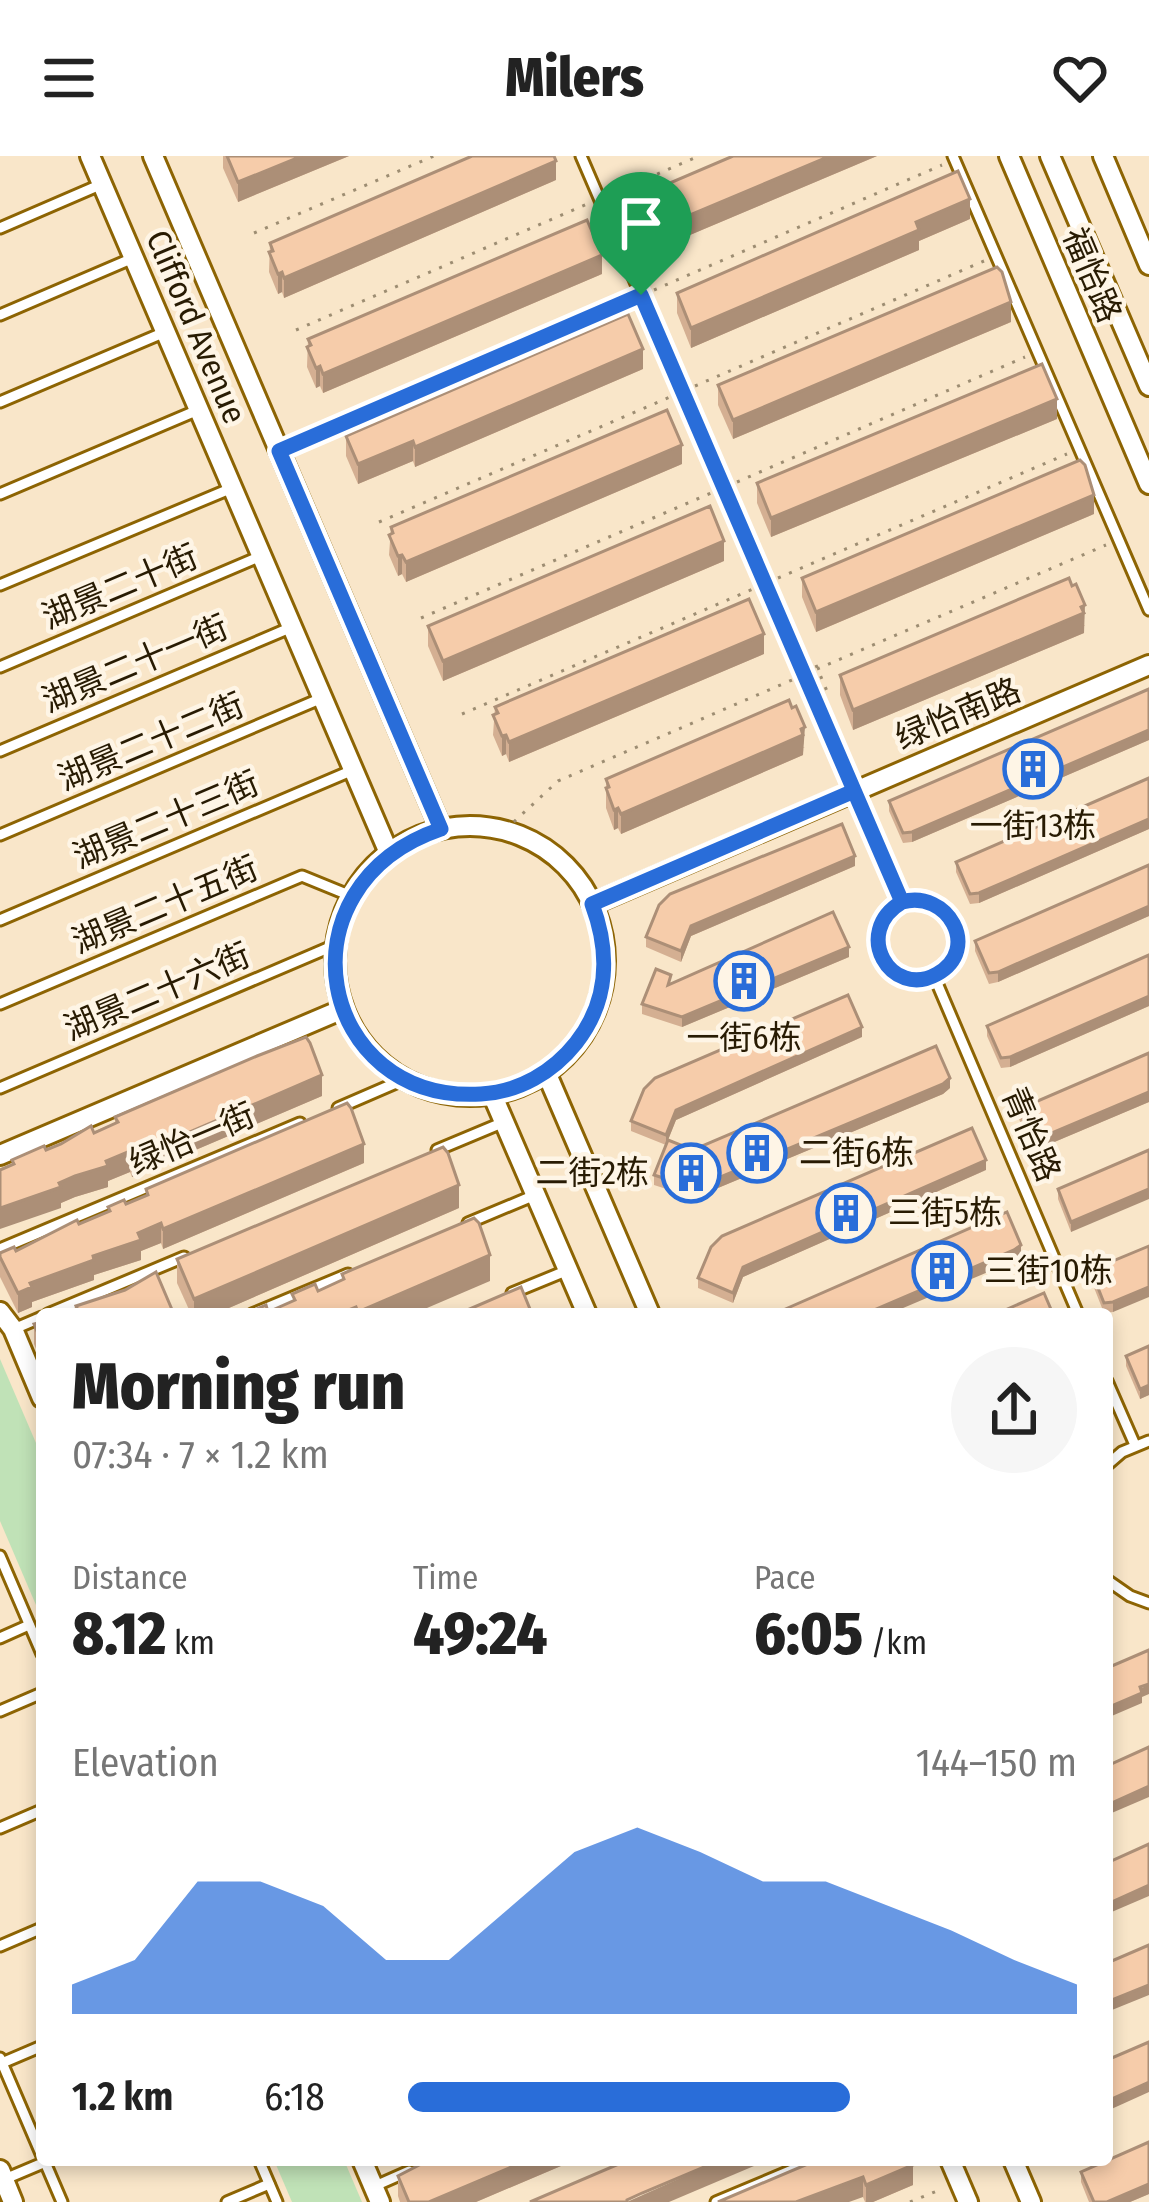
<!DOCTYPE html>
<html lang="en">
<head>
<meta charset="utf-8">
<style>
	body { margin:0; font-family:"Fira Sans Condensed","Noto Sans SC",sans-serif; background:#f6f6f6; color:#222; height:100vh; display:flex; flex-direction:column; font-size:45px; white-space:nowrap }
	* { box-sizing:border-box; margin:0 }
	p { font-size:39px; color:#767676 }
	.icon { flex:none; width:66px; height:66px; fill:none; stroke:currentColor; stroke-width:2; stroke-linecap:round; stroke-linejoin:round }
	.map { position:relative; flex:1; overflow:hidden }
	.sheet { position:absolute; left:36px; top:1152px; width:1077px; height:858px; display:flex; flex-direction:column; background:#fff; border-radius:12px; box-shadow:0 6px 18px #0003 }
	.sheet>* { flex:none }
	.pin { position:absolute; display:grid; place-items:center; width:102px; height:102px; color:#fff; margin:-123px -51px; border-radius:50% 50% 50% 0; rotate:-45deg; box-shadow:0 0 12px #0007 }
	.pin .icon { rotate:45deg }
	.round { display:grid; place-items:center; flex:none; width:126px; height:126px; border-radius:63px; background:#f6f6f6 }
	.summary { display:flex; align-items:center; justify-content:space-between; height:204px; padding:0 36px }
	h1 { font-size:66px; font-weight:800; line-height:90px }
	.stats { display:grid; grid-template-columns:repeat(3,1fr); gap:18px; height:204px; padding:12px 36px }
	.stats div { display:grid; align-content:center }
	.stats b { font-size:60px; font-weight:800 }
	.stats small { font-size:33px; font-weight:400 }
	.stats p { font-size:33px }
	.chart { height:336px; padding:24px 36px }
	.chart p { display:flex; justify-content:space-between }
	.chart svg { width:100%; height:216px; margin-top:12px; fill:#296dd9; opacity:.7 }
	ul { padding:0 36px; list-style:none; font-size:39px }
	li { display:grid; grid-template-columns:192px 144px 1fr; align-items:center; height:90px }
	li i { height:30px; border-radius:15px; background:#296dd9 }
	header { display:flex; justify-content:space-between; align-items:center; height:156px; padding:0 36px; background:#fff; font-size:54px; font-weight:800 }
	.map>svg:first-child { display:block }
	.green { fill:#c0e2b7 }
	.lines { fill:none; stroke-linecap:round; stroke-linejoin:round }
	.lane-casing { stroke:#8d6403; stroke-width:15 }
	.street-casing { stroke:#8d6403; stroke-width:24 }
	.path { stroke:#9d8d72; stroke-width:3; stroke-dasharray:3 9; stroke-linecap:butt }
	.lane { stroke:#fff; stroke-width:9 }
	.street { stroke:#fff; stroke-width:18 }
	.wall { fill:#d4af92 }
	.shaded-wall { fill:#ac8f77 }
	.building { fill:#f6ccaa; stroke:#ac8f77; stroke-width:3 }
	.route-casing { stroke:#fff; stroke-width:24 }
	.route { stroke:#296dd9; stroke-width:15 }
	.labels { text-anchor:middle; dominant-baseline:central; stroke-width:9; stroke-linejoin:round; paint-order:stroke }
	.street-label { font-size:33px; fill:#281b03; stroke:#fef5e6 }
	.poi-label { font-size:33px; fill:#281b03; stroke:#fef5e6; text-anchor:start }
</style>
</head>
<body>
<header><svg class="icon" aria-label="menu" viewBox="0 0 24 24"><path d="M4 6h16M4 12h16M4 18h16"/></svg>Milers<svg class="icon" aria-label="heart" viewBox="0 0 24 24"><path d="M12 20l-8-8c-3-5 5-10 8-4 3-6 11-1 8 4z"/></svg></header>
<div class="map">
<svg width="1149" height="2046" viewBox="0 0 1149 2046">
	<rect width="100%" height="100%" fill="#f9e6c9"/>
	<g class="green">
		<path d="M0 1203 42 1301V1463L0 1365Z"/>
		<path d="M274 2004H344L362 2046H292Z"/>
	</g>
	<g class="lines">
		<g class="lane-casing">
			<g id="lane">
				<path d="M581 0 902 746"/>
				<path d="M953 0 1149 454"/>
				<path d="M0 72 102 28"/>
				<path d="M0 159 133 102"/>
				<path d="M0 246 165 176"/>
				<path d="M0 338 198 254"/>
				<path d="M0 429 232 332"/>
				<path d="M0 511 261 400"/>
				<path d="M0 595 292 471"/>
				<path d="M0 679 322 542"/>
				<circle cx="918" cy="783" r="40"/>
				<path d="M0 764 353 614"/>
				<path d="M934 820 1078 1158"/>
				<path d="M0 848 302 720 351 740"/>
				<path d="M0 932 335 789"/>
				<path d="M338 952 405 923"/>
				<path d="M437 994 504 966"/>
				<path d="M468 1067 535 1039"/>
				<path d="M0 1093 300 967"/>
				<path d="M512 1137 568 1114"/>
				<path d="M48 1158 184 1101"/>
				<path d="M252 1158 348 1118"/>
				<path d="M14 1173 42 1161"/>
				<path d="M1107 1225 1135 1289"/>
				<path d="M1107 1309 1122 1296 1149 1285"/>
				<path d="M0 1400 42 1498"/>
				<path d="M1107 1424 1130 1440 1149 1447"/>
				<path d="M0 1482 29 1469"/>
				<path d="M0 1555 42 1537"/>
				<path d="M0 1672 42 1654"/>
				<path d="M0 1790 42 1772"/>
				<path d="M0 1902 42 2000"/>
				<path d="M2 1907 42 1890"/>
				<path d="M44 2004 62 2046"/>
				<path d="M259 2004 277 2046"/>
				<path d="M5 2023 50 2004"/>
				<path d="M375 2030 409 2015"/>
				<path d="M227 2046 269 2028"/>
				<path d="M716 2046 816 2004"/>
			</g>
		</g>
		<g class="street-casing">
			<g id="street">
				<path d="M90 0 389 697"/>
				<path d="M153 0 441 673"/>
				<path d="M1009 0 1149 328"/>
				<path d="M1050 0 1149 230"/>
				<path d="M1103 0 1149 109"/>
				<circle cx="470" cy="805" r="135"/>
				<path d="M593 748 1149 509"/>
				<path d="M546 916 650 1158"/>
				<path d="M492 938 587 1158"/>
				<path d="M0 999 343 853"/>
				<path d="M0 1156 13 1173 42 1242"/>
				<path d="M362 2004 380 2046"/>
				<path d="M950 2004 968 2046"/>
				<path d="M1013 2004 1031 2046"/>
				<path d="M0 2014 13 2046"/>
			</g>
		</g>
		<g class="path">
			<path d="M613 37 699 0"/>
			<path d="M254 77 434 0"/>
			<path d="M654 134 942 9"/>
			<path d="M296 174 587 48"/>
			<path d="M695 230 984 105"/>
			<path d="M295 288 628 145"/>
			<path d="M737 326 1025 201"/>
			<path d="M379 366 670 241"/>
			<path d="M778 422 1067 298"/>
			<path d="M421 462 711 337"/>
			<path d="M816 509 829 540"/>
			<path d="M817 513 1106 389"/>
			<path d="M462 558 753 433"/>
			<path d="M505 674 558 625 792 524"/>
			<path d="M910 2046 942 2033"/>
		</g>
		<use href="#lane" class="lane"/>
		<use href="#street" class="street"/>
	</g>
	<g class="wall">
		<path d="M223 0H349L238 46 223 12Z"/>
		<path d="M733 0H877L652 95 637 60V41Z"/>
		<path d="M556 24 284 142 282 136 278 138 269 116 270 87Z"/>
		<path d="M970 63 919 85V94L691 192 677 157V137Z"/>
		<path d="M602 118 323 237 320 230 316 232 307 211 308 183Z"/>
		<path d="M1011 166 733 283 718 249V229Z"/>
		<path d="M643 213 415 311 413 305 358 328 346 300V280Z"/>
		<path d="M1057 263 771 381 757 347V327Z"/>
		<path d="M682 308 406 426 402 418 398 420 389 399 391 371Z"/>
		<path d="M1094 358 816 476 802 441V422Z"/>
		<path d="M724 405 443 525 428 490V470Z"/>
		<path d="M1085 469 1084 470V477L853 574 840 539V519Z"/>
		<path d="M764 498 509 606 506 598 502 600 493 579 495 551Z"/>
		<path d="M1149 533V584L912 686 903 687 889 655V645Z"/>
		<path d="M805 591 803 592V599L621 678 618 672 614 674 606 652V623Z"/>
		<path d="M1149 622V673L979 747 970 748 956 716V706Z"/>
		<path d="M1149 709V760L998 826 989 828 975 795V785Z"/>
		<path d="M855 710 691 780 681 806 646 791V781Z"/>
		<path d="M1149 799V850L1010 911 1001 912 987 880V870Z"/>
		<path d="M849 801 682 871 642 858V848L671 827Z"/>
		<path d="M862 881 676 964 668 984 693 994 950 932 943 938 694 1042 654 1029V1019L666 989 631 975V965Z"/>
		<path d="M1149 897V946L1033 995 1019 963V953Z"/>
		<path d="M322 940 132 1021 130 1016 108 1025V1031L75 1041 61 1047V1052L12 1009V1004L46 994 115 967V961Z"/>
		<path d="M1149 994 1071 1076 1058 1043V1033Z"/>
		<path d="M364 1007 163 1093 161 1087 141 1095V1104L94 1119V1124L32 1146V1151L18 1157 0 1121V1097L16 1095 108 1055V1051L126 1048 146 1040V1033Z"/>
		<path d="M986 1014 743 1121 733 1147 698 1132V1122Z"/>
		<path d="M459 1052 215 1158H191L177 1127V1103Z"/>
		<path d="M1149 1090 1113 1156 1104 1157 1091 1124V1114Z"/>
		<path d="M42 1166V1207L34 1188V1168Z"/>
		<path d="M1149 1190V1239L1140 1243 1126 1210V1200Z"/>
		<path d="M1149 1986V2038L1130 2046H1089L1081 2026V2016Z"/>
		<path d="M429 2004H575L476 2046H400L398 2040V2020Z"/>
		<path d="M817 2004 913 2029 873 2046H865L863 2041Z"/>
	</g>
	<g class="shaded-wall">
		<path d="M302 0H349L238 46V26Z"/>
		<path d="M830 0H877L652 95V75Z"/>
		<path d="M556 5V24L284 142V122Z"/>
		<path d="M970 43V63L919 85V94L691 192V172L916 66Z"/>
		<path d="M602 99V118L323 237V218Z"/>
		<path d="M282 116V136L278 138V118Z"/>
		<path d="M1011 146V166L733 283V264Z"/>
		<path d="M643 193V213L415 311V291Z"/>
		<path d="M320 210V230L316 232V212Z"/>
		<path d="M1057 243V263L771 381V362Z"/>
		<path d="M413 285V305L358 328V308Z"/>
		<path d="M682 289V308L406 426V406Z"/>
		<path d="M1094 339V358L816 476V456Z"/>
		<path d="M724 385V405L443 525V505Z"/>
		<path d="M402 399V418L398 420V400Z"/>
		<path d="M1085 449 1084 477 853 574V554Z"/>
		<path d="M764 478V498L509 606V586Z"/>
		<path d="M805 571 803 599 621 678V658Z"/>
		<path d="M1149 574V584L912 686V676Z"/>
		<path d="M506 579V598L502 600V580Z"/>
		<path d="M618 652V672L614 674V654Z"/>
		<path d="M1149 663V673L979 747V737Z"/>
		<path d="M855 700V710L691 780 681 806V795L691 770Z"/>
		<path d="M1149 750V760L998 826V816Z"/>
		<path d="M849 791V801L682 871V861Z"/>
		<path d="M1149 840V850L1010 911V901Z"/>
		<path d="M862 871V881L676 964 666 989V979L676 954Z"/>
		<path d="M322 919V940L132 1021V1001Z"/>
		<path d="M950 922V932L943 938 694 1042V1032Z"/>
		<path d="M1149 936V946L1033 995V985Z"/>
		<path d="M364 988V1007L163 1093V1073Z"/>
		<path d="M130 995V1016L108 1025V1031L75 1041 61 1047V1052L0 1073V1052Z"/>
		<path d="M986 1004V1014L743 1121 733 1147V1137L743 1111Z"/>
		<path d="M459 1029V1052L215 1158H194V1143Z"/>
		<path d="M1149 1033V1043L1071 1076V1066Z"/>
		<path d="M161 1067V1087L141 1095V1104L94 1119V1124L32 1146V1151L18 1157V1137L30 1127 93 1100Z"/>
		<path d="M1021 1089V1099L1014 1105 889 1158H865Z"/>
		<path d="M490 1099V1125L413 1158H358V1156Z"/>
		<path d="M1149 1131V1141L1113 1156V1146Z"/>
		<path d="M356 1151V1158H339Z"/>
		<path d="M1149 1229V1239L1140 1243V1233Z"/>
		<path d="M1149 1528V1538L1142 1541V1547L1107 1562V1552Z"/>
		<path d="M1149 1630V1641L1107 1659V1649Z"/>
		<path d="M1149 1729V1740L1107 1758V1748Z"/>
		<path d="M1149 1829V1839L1107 1856V1846Z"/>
		<path d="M1149 1926V1936L1107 1955V1945Z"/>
		<path d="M528 2004H575L476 2046H429Z"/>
		<path d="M721 2004H768L669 2046H627Z"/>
		<path d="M913 2009V2029L873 2046H866V2029Z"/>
		<path d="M863 2021V2041L849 2046H796Z"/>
		<path d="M1149 2028V2038L1130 2046H1107Z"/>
	</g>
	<g class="building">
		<path d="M227 0H302L238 26Z"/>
		<path d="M472 0H554L556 5 284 122 282 116 278 118 269 96 273 95 270 87Z"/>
		<path d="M733 0H830L652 75 637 41Z"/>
		<path d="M958 15 970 43 916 66 919 74 691 172 677 137Z"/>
		<path d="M587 64 602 99 323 218 320 210 316 212 307 191 311 189 308 183Z"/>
		<path d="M997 111 1002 116 1011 146 733 264 718 229Z"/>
		<path d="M628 158 643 193 415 291 413 285 358 308 346 280Z"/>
		<path d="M1042 208 1057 243 771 362 757 327Z"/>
		<path d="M667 254 682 289 406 406 402 399 398 400 389 379 393 377 391 371Z"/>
		<path d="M1080 304 1085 309 1094 339 816 456 802 422Z"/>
		<path d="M710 350 724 385 443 505 428 470Z"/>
		<path d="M1069 422 1072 430 1076 428 1085 449 1081 451 1084 457 853 554 840 519Z"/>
		<path d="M749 443 764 478 509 586 506 579 502 580 493 559 498 557 495 551Z"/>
		<path d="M1149 533V574L912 676 903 677 889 645Z"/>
		<path d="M789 544 792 552 796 550 805 571 801 573 803 579 621 658 618 652 614 654 606 632 609 631 606 623Z"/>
		<path d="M1149 622V663L979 737 970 738 956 706Z"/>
		<path d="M842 668 855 700 691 770 681 795 646 781 659 749 670 738Z"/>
		<path d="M1149 709V750L998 816 989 817 975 785Z"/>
		<path d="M833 756 849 791 682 861 642 848 656 813 671 819 668 829Z"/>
		<path d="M1149 799V840L1010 901 1001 902 987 870Z"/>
		<path d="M848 839 862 871 676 954 666 979 631 965 644 933 655 922Z"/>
		<path d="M306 881 310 887 322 919 132 1001 130 995 106 1005 108 1010 75 1020 59 1027 61 1031 0 1052V1014L14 1008 12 1004 44 990 46 994 61 988 91 970 94 977 118 966 115 961 257 900Z"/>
		<path d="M936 890 950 922 943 928 694 1032 654 1019 668 984 693 994Z"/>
		<path d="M1149 897V936L1033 985 1019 953Z"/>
		<path d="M347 947 351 952 364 988 163 1073 161 1067 138 1077 141 1084 93 1100 94 1104 30 1127 32 1131 18 1137 0 1101V1097L14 1091 16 1095 77 1064 79 1068 110 1055 108 1051 124 1044 126 1048 148 1039 146 1033Z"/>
		<path d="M972 972 986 1004 743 1111 733 1137 698 1122 711 1091 722 1080Z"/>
		<path d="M443 991 448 997 459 1029 194 1143 177 1103Z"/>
		<path d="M1149 994V1033L1071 1066 1058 1033Z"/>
		<path d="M1007 1056 1021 1089 1014 1094 865 1158H774Z"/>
		<path d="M474 1062 479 1067 490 1099 358 1156 356 1151 339 1158H245L266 1149 268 1156 295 1144 292 1138 315 1128 318 1135 344 1123 342 1118Z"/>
		<path d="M1149 1090V1131L1113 1146 1104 1147 1091 1114Z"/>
		<path d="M156 1116 173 1156 166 1158H68L78 1154 76 1150 125 1134Z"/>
		<path d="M521 1131 532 1158H458Z"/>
		<path d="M1044 1137 1053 1158H996Z"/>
		<path d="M42 1166V1187L34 1168Z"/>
		<path d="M1149 1190V1229L1140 1233 1126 1200Z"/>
		<path d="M1149 1494V1528L1140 1531 1142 1537 1107 1552V1512Z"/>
		<path d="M1149 1591V1630L1107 1649V1610Z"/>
		<path d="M1149 1688V1729L1107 1748V1707Z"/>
		<path d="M1149 1789V1829L1107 1846V1807Z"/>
		<path d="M1149 1886V1926L1107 1945V1904Z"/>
		<path d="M1149 1986V2028L1107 2046H1094L1081 2016Z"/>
		<path d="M429 2004H528L429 2046H409L398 2020Z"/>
		<path d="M628 2004H721L642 2037 627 2044V2046H530Z"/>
		<path d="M817 2004H911L913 2009 866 2029 863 2021 796 2046H718Z"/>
	</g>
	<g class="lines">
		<g class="route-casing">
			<path id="route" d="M641 139 279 295 441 673C274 730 318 948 481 938 519 936 553 916 576 887 609 845 610 796 592 748L854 635 902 746C947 733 982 793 937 818 891 844 851 776 902 746L641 139"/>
		</g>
		<use href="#route" class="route"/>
	</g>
	<defs>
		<g id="building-ring" transform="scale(3)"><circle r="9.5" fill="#fef5e6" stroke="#296dd9" stroke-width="1.5"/><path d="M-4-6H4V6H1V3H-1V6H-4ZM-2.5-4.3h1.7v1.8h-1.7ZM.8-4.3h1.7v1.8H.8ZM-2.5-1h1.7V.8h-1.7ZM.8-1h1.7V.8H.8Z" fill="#296dd9"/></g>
	</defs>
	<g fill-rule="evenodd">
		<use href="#building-ring" x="1033" y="613"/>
		<use href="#building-ring" x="744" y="825"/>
		<use href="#building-ring" x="757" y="997"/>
		<use href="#building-ring" x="691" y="1017"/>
		<use href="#building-ring" x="846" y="1057"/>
		<use href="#building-ring" x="942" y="1115"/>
	</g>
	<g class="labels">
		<g class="street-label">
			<text transform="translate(1092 119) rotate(67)">福怡路</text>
			<text transform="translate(196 171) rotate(67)">Clifford Avenue</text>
			<text transform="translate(120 431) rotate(-23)">湖景二十街</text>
			<text transform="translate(135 508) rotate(-23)">湖景二十一街</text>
			<text transform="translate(958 558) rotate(-23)">绿怡南路</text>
			<text transform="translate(151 586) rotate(-23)">湖景二十二街</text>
			<text transform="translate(166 664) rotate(-23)">湖景二十三街</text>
			<text transform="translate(165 749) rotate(-23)">湖景二十五街</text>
			<text transform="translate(157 836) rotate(-23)">湖景二十六街</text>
			<text transform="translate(1031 978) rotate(67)">青怡路</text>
			<text transform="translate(192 983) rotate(-23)">绿怡一街</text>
		</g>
		<g class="poi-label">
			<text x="1033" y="670" text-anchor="middle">一街13栋</text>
			<text x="744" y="882" text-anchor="middle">一街6栋</text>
			<text x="799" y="997">二街6栋</text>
			<text x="649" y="1017" text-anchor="end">二街2栋</text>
			<text x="888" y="1057">三街5栋</text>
			<text x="984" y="1115">三街10栋</text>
		</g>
	</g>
</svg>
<div class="pin" style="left:641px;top:139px;background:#1e9e55"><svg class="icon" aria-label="arrive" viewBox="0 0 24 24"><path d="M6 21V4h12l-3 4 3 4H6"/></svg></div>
<section class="sheet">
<div class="summary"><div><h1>Morning run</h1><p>07:34 · 7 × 1.2 km</p></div><a class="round"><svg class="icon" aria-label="share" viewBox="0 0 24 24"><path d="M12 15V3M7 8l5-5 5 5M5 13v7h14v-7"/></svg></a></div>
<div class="stats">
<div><p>Distance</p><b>8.12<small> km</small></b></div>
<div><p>Time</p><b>49:24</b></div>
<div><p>Pace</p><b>6:05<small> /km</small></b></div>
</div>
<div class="chart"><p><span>Elevation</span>144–150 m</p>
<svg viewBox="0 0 160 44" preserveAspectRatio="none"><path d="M0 44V38L10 33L20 17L30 17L40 22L50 33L60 33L70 22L80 11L90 6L100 11L110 17L120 17L130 22L140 27L150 33L160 38V44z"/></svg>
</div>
<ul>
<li><b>1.2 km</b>6:18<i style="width:66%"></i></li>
</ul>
</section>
</div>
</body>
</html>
